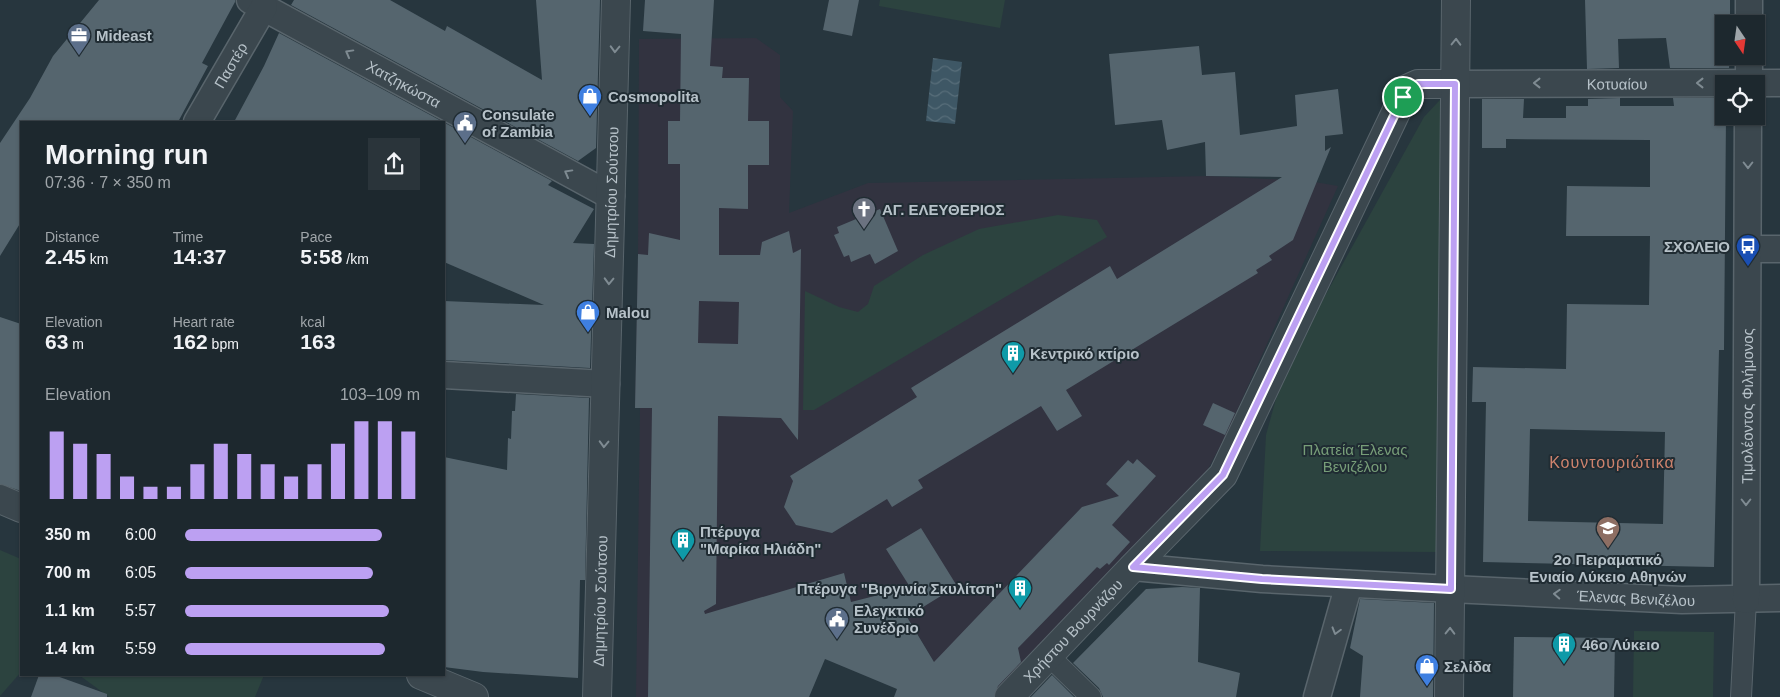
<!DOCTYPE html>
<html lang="en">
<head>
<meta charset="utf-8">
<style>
	body { margin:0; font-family:Arial,sans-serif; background:#2a343a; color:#f1f3f6; height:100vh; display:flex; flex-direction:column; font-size:19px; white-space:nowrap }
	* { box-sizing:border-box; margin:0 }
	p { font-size:16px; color:#a0a6aa }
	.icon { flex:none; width:28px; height:28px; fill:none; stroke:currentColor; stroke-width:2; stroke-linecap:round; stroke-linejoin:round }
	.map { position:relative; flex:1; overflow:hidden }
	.sheet { position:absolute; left:20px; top:121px; width:425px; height:555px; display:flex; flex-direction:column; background:#1d282e; border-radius:0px; box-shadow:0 1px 4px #0004,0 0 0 1px #3b444a }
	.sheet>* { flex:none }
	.needle { width:32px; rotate:167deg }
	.buttons { position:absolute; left:1715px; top:15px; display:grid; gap:10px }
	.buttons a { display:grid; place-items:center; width:50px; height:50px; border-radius:0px; background:#1d282e; box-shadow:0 1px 4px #0004,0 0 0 1px #3b444a; font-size:25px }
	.pin { position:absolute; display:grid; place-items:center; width:42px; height:42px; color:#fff; margin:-21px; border:2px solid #fff; border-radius:50%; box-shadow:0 1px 5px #0007 }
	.round { display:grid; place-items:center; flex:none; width:52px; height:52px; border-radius:0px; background:#2a343a }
	.headline { display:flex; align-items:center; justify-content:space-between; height:85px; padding:0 25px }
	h1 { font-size:28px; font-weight:700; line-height:38px }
	.stats { display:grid; grid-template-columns:repeat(3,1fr); gap:8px; height:85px; padding:5px 25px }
	.stats div { display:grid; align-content:center }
	.stats b { font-size:21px; font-weight:700 }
	.stats small { font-size:14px; font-weight:400 }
	.stats p { font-size:14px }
	.chart { height:140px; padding:10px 25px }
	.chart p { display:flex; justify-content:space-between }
	.chart svg { width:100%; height:90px; margin-top:5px; stroke:#bca0f2; stroke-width:6 }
	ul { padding:0 25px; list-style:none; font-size:16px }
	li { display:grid; grid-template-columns:80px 60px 1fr; align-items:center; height:38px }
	li i { height:12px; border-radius:6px; background:#bca0f2 }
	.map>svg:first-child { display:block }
	.medical { fill:#323340 }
	.park { fill:#2c433f }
	.water { fill:url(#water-waves) }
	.building { fill:#55656e; fill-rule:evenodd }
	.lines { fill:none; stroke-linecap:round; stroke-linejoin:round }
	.pedestrian-casing { stroke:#59656c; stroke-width:22 }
	.minor-casing { stroke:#59656c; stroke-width:29 }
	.tertiary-casing { stroke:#59656c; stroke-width:30 }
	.pedestrian { stroke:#3b474e; stroke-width:20 }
	.minor { stroke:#3b474e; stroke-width:26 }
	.tertiary { stroke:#3b474e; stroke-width:28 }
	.oneway { stroke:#7f8b92 }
	.route-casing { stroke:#fff; stroke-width:10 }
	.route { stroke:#bca0f2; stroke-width:6 }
	.labels { text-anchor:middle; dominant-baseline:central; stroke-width:4; stroke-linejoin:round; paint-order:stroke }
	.poi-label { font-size:15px; font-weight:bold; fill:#b7c2c9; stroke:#202c33; text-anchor:start }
	.street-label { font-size:15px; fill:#b7c2c9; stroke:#202c33 }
	.park-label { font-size:15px; fill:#779d78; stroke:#202c33 }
	.neighbourhood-label { font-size:16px; letter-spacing:1px; fill:#ce836d; stroke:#202c33 }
</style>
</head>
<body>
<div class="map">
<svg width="1780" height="697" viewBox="0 0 1780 697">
	<defs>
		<pattern id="water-waves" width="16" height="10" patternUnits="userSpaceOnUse" patternTransform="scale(1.25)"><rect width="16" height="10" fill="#3e5765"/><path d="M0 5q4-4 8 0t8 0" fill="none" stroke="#586e7a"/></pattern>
	</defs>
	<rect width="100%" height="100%" fill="#27363e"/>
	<path class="medical" d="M756 38 780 55V97L793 111 789 213 868 183 1209 176 1309 181 1338 186 1226 435 1207 471 1170 516 988 697 934 662 892 592 851 602 844 574 721 697H636L640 408H635L638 254 639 39Z"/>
	<g class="park">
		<path d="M880 0H1005L1000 28 879 6Z"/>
		<path d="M1455 84 1437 552 1260 551 1266 435 1284 370 1424 117Z"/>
		<path d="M1058 215 1097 220 1107 237 814 410H803L805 291 839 307 858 312 868 304 874 286 923 255 979 229Z"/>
		<path d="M0 550 21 559V672L0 696Z"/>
		<path d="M1634 631 1714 632 1713 697H1633Z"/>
		<path d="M79 675H264L255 697H109Z"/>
	</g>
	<path class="water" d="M933 58 962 62 955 124 926 121Z"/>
	<g class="building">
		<path d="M99 0H235V2L202 63 208 66 178 122H21V222L0 256V143L30 98 53 56Z"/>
		<path d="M294 0H390L445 31 447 26 542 80 536 0H600L596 148 578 161 291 5Z"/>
		<path d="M645 0H714L710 66 723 67 722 78H749L748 121H769V165H748V209L719 208V255H760L762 242 789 231 793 253 801 249 798 440 781 418 718 416 716 604 704 611 705 614 844 573 851 602 910 587 886 549 921 528 957 586 907 617 934 662 1082 507 1119 496 1106 484 1128 460 1133 464 1137 459 1156 476 1112 525 1130 542 1109 565 1107 563 1100 569 1097 567 1018 648 1021 662 998 686 994 697H894L897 689 825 659 809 697H648L652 408H635L638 254 648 255 649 233 680 240V164H668V121H680L681 34 643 31ZM699 301 739 302 738 344 698 343Z"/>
		<path d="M829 0H859L852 36 823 30Z"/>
		<path d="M1585 0H1730V24H1724V56H1730L1729 68H1670L1666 38 1618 39 1619 68 1587 69Z"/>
		<path d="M279 33 552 181 548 185 594 209 573 243 594 244 590 368 444 360V301L544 305 444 262V122H234L264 66Z"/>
		<path d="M1199 46 1202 75 1235 72 1240 135 1297 126 1295 95 1338 89 1343 134 1325 136V151L1331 147 1293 240 1269 256 1272 260 1256 270 1258 273 1066 390 1082 416 1057 431 1041 406 918 480 923 488 892 507 887 499 832 533 796 525 784 507 793 481 790 476 917 397 911 388 1110 266 1117 279 1282 177 1206 176 1205 142 1167 150 1162 120 1115 125 1109 54Z"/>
		<path d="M1620 98V106H1674L1673 98H1724V116H1726L1724 350H1719L1714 567 1483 562 1486 402H1472L1473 367 1566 369 1567 304 1649 305 1650 236H1566L1567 186 1650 187V140L1506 139V148H1482V99H1524L1523 118H1566V106H1588V99ZM1530 429 1665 432 1663 524 1528 521Z"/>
		<path d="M880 209 898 251 875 264 870 254 851 262 849 255 844 257 834 235 839 233 837 227Z"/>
		<path d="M0 317 21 324V491L0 484Z"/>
		<path d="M516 394 589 398 585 580H580L578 678 483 672 444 667V457L507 470 508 438 511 439 512 411H515Z"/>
		<path d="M1213 403 1235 413 1225 435 1203 425Z"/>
		<path d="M1182 587 1200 588 1198 662 1240 673 1236 697H1103L1099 688 1073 663 1146 589Z"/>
		<path d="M1360 599 1434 603 1433 697H1360L1363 656 1350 648Z"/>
		<path d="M1514 637 1615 638 1614 697H1513Z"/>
		<path d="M39 675H54L107 694V697H31Z"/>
		<path d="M1052 675 1074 697H1031Z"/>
	</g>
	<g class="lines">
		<g class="pedestrian-casing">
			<g id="pedestrian">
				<path d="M1049 656 1091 697"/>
				<path d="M1741 697 1746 600"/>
			</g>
		</g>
		<g class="minor-casing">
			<g id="minor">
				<path id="s1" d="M250 0 611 196"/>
				<path d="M1749 24V0"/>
				<path id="s2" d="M1455 84 1780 83"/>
				<path d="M1749 84V56"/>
				<path id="s3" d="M197 122 264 7"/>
				<path d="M1748 249H1780"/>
				<path d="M444 375 606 384"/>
				<path id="s4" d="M1133 567 1262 579 1451 589 1682 600 1780 598"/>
				<path id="s5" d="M1746 600 1748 116"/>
				<path d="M1317 697 1349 584"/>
			</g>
		</g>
		<g class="tertiary-casing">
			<g id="tertiary">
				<path d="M0 499 21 508"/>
				<path d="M421 675 474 697"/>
				<path id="s6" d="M597 697 616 0"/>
				<path id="s7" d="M1009 697 1133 567 1223 475 1407 89 1418 84H1455"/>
				<path d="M1449 697 1456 0"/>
			</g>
		</g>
		<use href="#pedestrian" class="pedestrian"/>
		<use href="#minor" class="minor"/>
		<use href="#tertiary" class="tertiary"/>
	</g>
	<defs><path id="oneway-chevron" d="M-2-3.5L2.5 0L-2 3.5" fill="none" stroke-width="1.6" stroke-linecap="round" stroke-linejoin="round" transform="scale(1.25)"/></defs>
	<g class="oneway">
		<use href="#oneway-chevron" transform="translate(1456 42) rotate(-89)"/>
		<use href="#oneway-chevron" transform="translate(615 49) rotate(92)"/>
		<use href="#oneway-chevron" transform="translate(349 53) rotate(-151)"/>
		<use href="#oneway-chevron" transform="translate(1537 83) rotate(180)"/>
		<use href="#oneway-chevron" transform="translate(1700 83) rotate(180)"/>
		<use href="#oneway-chevron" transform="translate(1748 165) rotate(90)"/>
		<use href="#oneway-chevron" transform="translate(568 173) rotate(-151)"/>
		<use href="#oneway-chevron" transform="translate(609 281) rotate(92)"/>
		<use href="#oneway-chevron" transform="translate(604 444) rotate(92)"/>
		<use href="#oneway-chevron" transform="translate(1746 502) rotate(90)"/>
		<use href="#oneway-chevron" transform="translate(1557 594) rotate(-177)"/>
		<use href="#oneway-chevron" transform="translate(1336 631) rotate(106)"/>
		<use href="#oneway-chevron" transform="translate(1450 631) rotate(-89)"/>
	</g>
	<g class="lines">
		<g class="route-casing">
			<path id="route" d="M1418 84H1455L1451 589 1262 579 1133 567 1223 475 1403 97 1407 89Z"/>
		</g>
		<use href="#route" class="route"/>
	</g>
	<defs>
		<g id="office-pin" transform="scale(1.25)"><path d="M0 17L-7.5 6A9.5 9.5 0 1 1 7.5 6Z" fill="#5c6f8a" stroke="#202c33"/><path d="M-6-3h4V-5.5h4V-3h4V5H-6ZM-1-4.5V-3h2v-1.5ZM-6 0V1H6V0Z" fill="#fff"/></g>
		<g id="shop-pin" transform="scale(1.25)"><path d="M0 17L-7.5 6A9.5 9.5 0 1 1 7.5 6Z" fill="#3f7fe0" stroke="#202c33"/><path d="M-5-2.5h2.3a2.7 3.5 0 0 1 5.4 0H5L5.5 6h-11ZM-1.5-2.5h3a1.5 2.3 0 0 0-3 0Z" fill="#fff"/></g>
		<g id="civic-pin" transform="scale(1.25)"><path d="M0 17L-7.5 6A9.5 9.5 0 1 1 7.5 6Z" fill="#5c6f8a" stroke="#202c33"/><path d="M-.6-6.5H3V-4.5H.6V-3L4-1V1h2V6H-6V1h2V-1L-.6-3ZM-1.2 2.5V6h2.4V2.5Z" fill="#fff"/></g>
		<g id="church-pin" transform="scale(1.25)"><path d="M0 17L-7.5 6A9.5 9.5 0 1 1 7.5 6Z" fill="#6b7280" stroke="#202c33"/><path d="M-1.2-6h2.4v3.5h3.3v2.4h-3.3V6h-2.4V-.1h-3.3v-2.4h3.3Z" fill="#fff"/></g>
		<g id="bus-pin" transform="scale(1.25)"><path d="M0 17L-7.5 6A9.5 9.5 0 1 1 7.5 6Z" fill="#1a4fb4" stroke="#202c33"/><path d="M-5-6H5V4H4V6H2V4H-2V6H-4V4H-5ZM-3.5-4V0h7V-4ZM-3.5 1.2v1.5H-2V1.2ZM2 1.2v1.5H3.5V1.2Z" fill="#fff"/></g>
		<g id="building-pin" transform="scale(1.25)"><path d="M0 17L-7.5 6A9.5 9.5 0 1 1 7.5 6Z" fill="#0f9aa8" stroke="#202c33"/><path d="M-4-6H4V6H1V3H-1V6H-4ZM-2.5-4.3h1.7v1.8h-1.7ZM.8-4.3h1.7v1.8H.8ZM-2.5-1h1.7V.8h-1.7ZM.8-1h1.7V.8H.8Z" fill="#fff"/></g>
		<g id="school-pin" transform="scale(1.25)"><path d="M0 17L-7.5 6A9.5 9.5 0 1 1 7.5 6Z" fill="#8d6e63" stroke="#202c33"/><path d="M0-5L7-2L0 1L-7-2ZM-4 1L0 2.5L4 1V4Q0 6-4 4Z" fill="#fff"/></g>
	</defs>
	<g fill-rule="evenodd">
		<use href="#office-pin" x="79" y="35"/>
		<use href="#shop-pin" x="590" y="96"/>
		<use href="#civic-pin" x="465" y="123"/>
		<use href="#church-pin" x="864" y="209"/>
		<use href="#bus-pin" x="1748" y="246"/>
		<use href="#shop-pin" x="588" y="312"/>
		<use href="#building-pin" x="1013" y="353"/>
		<use href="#school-pin" x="1608" y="528"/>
		<use href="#building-pin" x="683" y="540"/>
		<use href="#building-pin" x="1020" y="588"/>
		<use href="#civic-pin" x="837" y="619"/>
		<use href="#building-pin" x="1564" y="644"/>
		<use href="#shop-pin" x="1427" y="666"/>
	</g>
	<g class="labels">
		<g class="poi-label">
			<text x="96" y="35">Mideast</text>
			<text x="608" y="96">Cosmopolita</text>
			<text x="482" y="114">Consulate<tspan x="482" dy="17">of Zambia</tspan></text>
			<text x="882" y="209">ΑΓ. ΕΛΕΥΘΕΡΙΟΣ</text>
			<text x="1730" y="246" text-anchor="end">ΣΧΟΛΕΙΟ</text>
			<text x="606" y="312">Malou</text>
			<text x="1030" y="353">Κεντρικό κτίριο</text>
			<text x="700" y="531">Πτέρυγα<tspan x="700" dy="17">"Μαρίκα Ηλιάδη"</tspan></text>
			<text x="1608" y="559" text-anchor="middle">2ο Πειραματικό<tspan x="1608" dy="17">Ενιαίο Λύκειο Αθηνών</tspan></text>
			<text x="1002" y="588" text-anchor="end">Πτέρυγα "Βιργινία Σκυλίτση"</text>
			<text x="854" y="610">Ελεγκτικό<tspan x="854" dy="17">Συνέδριο</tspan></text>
			<text x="1582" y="644">46o Λύκειο</text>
			<text x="1444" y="666">Σελίδα</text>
		</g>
		<g class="street-label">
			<text stroke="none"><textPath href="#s3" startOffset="66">Παστέρ</textPath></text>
			<text stroke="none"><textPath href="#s2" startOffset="162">Κοτυαίου</textPath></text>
			<text stroke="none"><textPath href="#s1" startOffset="175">Χατζηκώστα</textPath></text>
			<text stroke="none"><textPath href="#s6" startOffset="505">Δημητρίου Σούτσου</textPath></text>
			<text stroke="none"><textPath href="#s5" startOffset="194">Τιμoλέοντος Φιλήμονος</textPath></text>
			<text stroke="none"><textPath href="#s4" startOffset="504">Έλενας Βενιζέλου</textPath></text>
			<text stroke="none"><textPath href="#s6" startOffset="96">Δημητρίου Σούτσου</textPath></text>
			<text stroke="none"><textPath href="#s7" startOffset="92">Χρήστου Βουρνάζου</textPath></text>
		</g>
		<g class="park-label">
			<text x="1355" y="449">Πλατεία Έλενας<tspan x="1355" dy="17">Βενιζέλου</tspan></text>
		</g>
		<g class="neighbourhood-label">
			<text x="1612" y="462">Κουντουριώτικα</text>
		</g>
	</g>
</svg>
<div class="buttons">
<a><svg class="needle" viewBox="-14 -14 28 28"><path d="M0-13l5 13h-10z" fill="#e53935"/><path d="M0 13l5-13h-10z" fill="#a0a6aa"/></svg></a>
<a><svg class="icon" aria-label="locate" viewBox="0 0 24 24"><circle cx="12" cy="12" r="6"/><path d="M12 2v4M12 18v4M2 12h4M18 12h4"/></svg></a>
</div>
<div class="pin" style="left:1403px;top:97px;background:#1e9e55"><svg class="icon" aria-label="arrive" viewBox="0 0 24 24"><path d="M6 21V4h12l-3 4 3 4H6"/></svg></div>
<section class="sheet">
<div class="headline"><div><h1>Morning run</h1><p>07:36 · 7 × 350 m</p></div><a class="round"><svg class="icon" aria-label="share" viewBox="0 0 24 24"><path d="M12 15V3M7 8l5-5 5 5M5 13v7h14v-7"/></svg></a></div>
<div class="stats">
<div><p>Distance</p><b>2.45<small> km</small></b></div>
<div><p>Time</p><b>14:37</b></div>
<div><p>Pace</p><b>5:58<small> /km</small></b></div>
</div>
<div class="stats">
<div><p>Elevation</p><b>63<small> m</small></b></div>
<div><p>Heart rate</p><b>162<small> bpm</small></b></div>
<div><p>kcal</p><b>163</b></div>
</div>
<div class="chart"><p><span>Elevation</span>103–109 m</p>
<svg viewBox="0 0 160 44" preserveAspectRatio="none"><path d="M5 44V11M15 44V17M25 44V22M35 44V33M45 44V38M55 44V38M65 44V27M75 44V17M85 44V22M95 44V27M105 44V33M115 44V27M125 44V17M135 44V6M145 44V6M155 44V11"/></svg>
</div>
<ul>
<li><b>350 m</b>6:00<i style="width:84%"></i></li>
<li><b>700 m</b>6:05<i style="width:80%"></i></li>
<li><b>1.1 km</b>5:57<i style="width:87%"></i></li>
<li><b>1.4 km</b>5:59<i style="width:85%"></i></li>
</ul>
</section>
</div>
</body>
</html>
